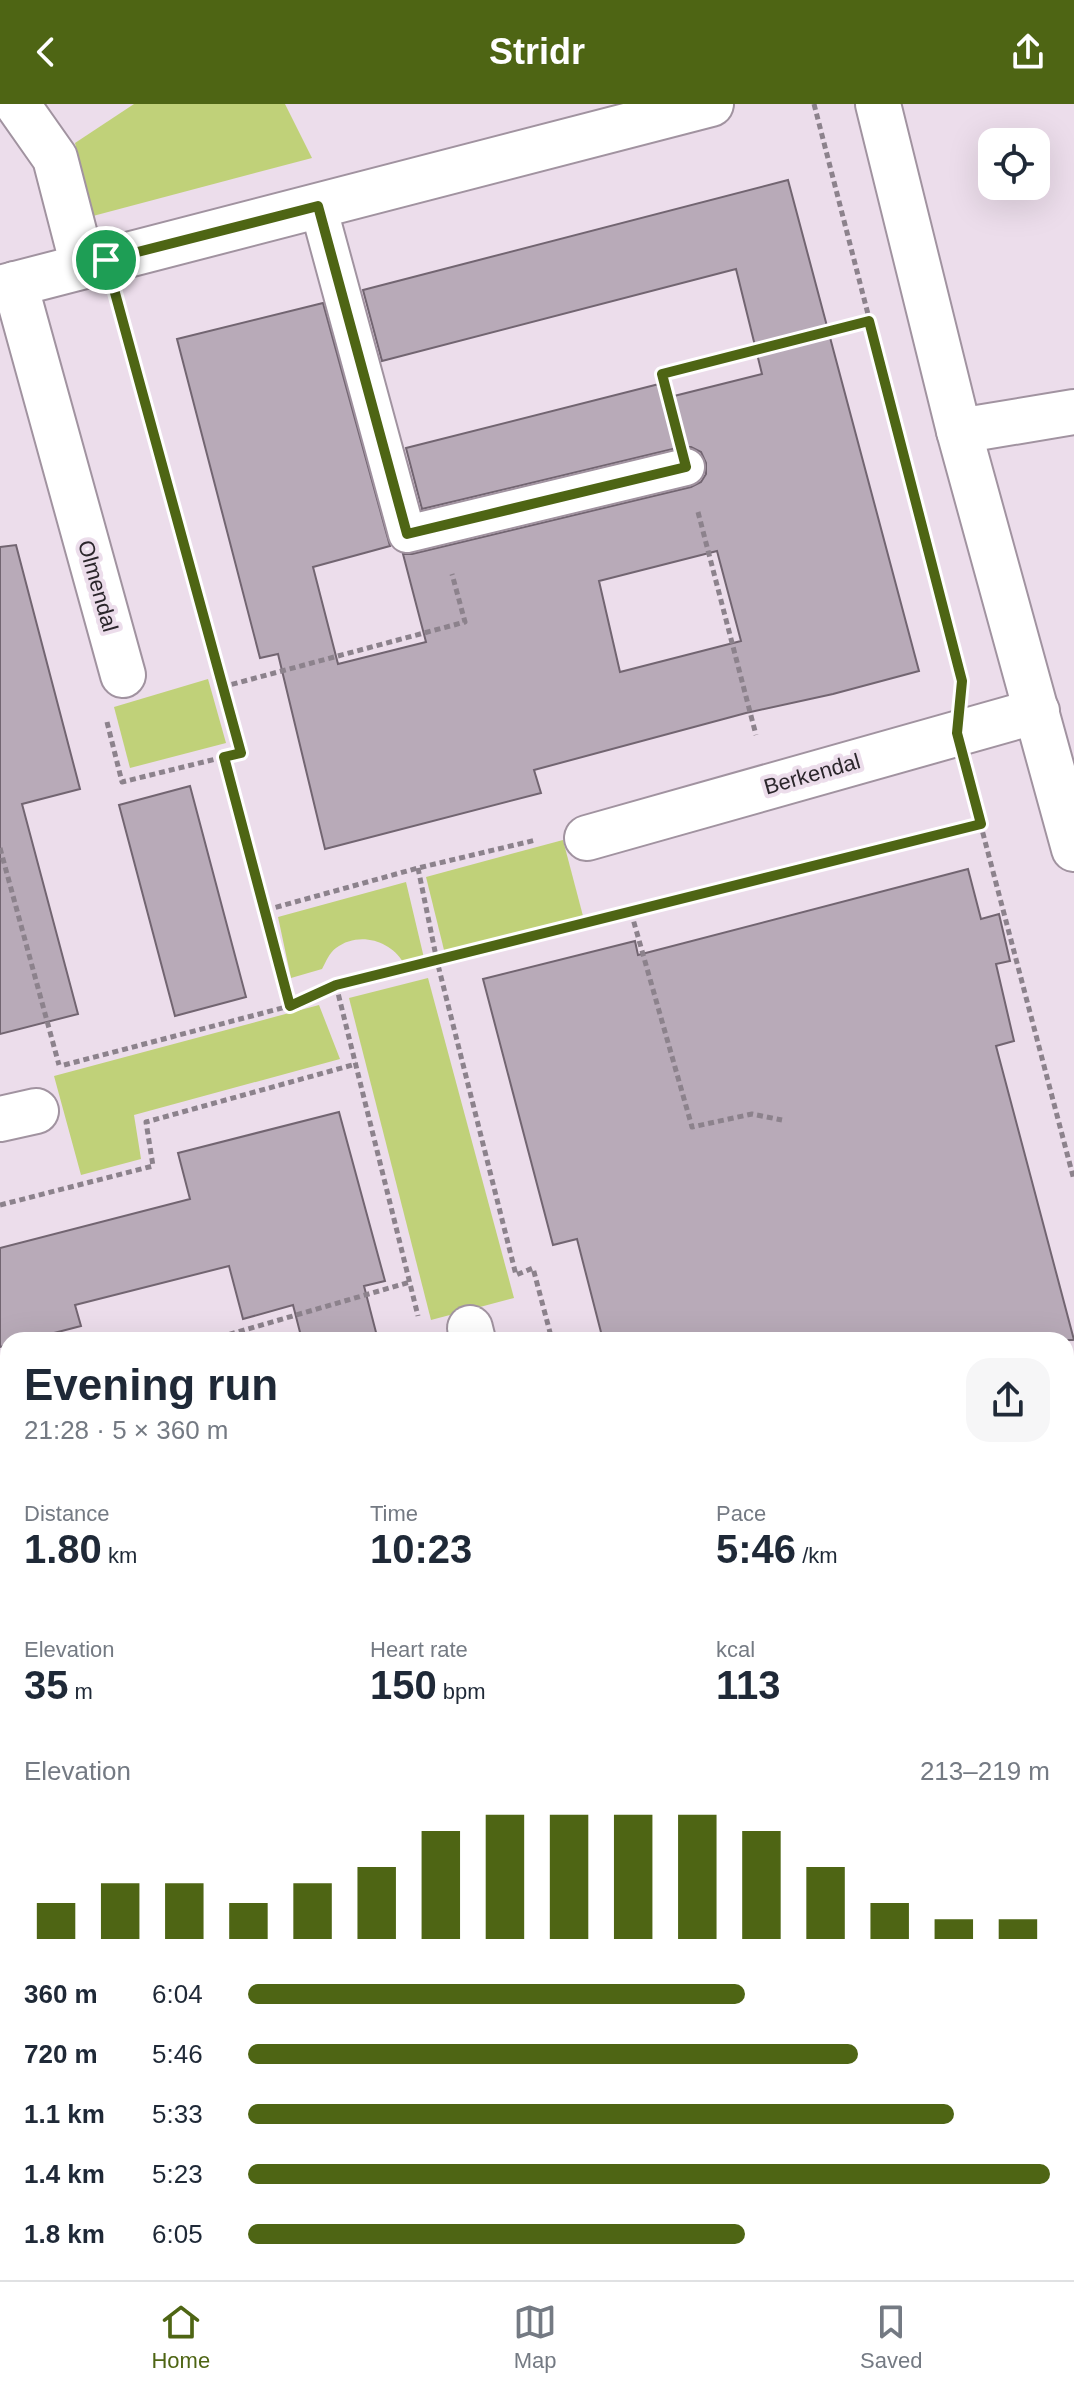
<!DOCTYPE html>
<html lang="en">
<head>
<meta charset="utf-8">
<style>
	body { margin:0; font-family:Arial,sans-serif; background:#f6f6f7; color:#1f2937; height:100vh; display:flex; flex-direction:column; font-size:30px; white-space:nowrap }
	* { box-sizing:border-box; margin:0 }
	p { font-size:26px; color:#747a83 }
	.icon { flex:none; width:44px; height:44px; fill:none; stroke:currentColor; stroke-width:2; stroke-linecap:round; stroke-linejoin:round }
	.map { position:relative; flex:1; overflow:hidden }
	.panel { position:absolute; left:0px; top:1228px; width:1074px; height:948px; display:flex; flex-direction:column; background:#fff; border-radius:24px 24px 0 0; box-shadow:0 8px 32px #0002 }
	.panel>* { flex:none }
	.buttons { position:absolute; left:978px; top:24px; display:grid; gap:16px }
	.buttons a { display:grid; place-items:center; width:72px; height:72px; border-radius:16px; background:#fff; box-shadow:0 8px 32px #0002; font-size:40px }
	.pin { position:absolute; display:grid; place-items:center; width:68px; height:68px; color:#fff; margin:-34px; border:4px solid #fff; border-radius:50%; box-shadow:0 2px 8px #0007 }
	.round { display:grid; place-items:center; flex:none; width:84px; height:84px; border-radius:24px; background:#f6f6f7 }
	.summary { display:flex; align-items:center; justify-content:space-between; height:136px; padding:0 24px }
	h1 { font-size:44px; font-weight:700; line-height:60px }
	.stats { display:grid; grid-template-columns:repeat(3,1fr); gap:12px; height:136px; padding:8px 24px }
	.stats div { display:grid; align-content:center }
	.stats b { font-size:40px; font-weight:700 }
	.stats small { font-size:22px; font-weight:400 }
	.stats p { font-size:22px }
	.chart { height:224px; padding:16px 24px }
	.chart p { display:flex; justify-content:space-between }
	.chart svg { width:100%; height:144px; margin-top:8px; stroke:#4e6514; stroke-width:6 }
	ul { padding:0 24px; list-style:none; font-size:26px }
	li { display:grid; grid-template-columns:128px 96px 1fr; align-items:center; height:60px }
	li i { height:20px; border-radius:10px; background:#4e6514 }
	header { display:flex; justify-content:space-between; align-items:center; height:104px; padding:0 24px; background:#4e6514; color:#fff; font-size:36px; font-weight:700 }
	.tab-bar { display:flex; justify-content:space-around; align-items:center; height:112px; border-top:2px solid #e0e1e3; background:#fff; font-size:22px; color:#747a83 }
	.tab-bar a { display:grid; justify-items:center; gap:4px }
	.tab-bar .selected { color:#4e6514 }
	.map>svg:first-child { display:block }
	.green { fill:#c0d179 }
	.water { fill:#4bb5e3 }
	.building { fill:#b8aab8; stroke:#726571; stroke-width:2; fill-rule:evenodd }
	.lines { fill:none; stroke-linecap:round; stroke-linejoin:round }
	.lane-casing { stroke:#a193a0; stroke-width:40 }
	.street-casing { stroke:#a193a0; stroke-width:48 }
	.path { stroke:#8c828c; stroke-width:5; stroke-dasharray:6 4; stroke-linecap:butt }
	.lane { stroke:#fff; stroke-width:36 }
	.street { stroke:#fff; stroke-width:44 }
	.route-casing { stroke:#fff; stroke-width:16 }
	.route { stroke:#4e6514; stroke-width:10 }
	.labels { text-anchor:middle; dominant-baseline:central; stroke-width:8; stroke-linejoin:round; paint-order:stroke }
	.street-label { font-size:22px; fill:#2b262b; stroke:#ecddeb }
</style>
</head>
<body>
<header><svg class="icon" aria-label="back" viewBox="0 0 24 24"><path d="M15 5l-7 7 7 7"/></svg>Stridr<svg class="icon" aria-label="share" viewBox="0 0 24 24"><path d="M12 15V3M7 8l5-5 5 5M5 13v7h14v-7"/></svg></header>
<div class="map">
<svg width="1074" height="2176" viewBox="0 0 1074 2176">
	<rect width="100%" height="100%" fill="#ecddeb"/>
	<g class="green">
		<path d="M134 0H285L312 54 93 112 75 39Z"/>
		<path d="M208 575 226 639 130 664 114 603Z"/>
		<path d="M563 736 583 812 445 850 426 773Z"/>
		<path d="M406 778 424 854 403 858C390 836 358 827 336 844 329 849 326 858 322 865L291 874 278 813Z"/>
		<path d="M428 874 514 1194 431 1216 349 894Z"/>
		<path d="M319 901 340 955 134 1011 141 1055 81 1071 54 972Z"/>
		<path d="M8 1864V2081H0V1866Z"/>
		<path d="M1074 1926V2047L1066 2049V1928Z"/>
		<path d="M1074 2102V2176H868L894 2168H1066V2104Z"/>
		<path d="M250 2168H650C625 2176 606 2172 580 2176H222Z"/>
	</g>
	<g class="water">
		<path d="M1074 1840V1926L1066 1928V1842Z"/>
		<path d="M8 2132V2168H250L222 2176H0V2133Z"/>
	</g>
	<g class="building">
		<path d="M788 76 919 567 833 590 746 609 534 666 541 689 325 745 278 550 260 554 177 235 323 199 390 442 313 463 338 560 426 538 403 450H412L691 383 701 378 706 370V359L701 348 691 343H681L422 405 406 344 659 280 662 295 762 270 736 165 382 257 363 186ZM717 447 741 537 620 568 599 477Z"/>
		<path d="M16 441 80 685 22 700 78 910 0 930V443Z"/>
		<path d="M190 682 246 893 175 912 119 701Z"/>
		<path d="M968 765 981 815 999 810 1010 857 996 860 1014 937 996 942 1074 1236H603L577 1135 553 1141 483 875 635 837 638 851Z"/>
		<path d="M339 1008 385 1177 364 1182 378 1236H302L293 1201 243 1215 229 1162 75 1201 81 1222 27 1236H8V1241L0 1243V1144L190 1095 178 1049Z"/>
	</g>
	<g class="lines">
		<g class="lane-casing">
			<g id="lane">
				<path d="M318 102 407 430 686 363"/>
				<path d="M0 1416 8 1414"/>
			</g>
		</g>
		<g class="street-casing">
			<g id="street">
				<path d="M17 0 55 54 83 162"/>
				<path d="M878 0 959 327 1074 745"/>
				<path d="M15 180 123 571"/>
				<path d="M0 184 711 0"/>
				<path d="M959 327 1074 308"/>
				<path d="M587 734 1037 607"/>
				<path d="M0 1015 36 1007"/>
				<path d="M470 1224 473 1236"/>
				<path d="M1066 1527 1074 1525"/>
				<path d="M0 1820 8 1817"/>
				<path d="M1066 2077 1074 2075"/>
				<path d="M724 2176 751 2168"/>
			</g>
		</g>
		<g class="path">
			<path d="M814 0 962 576"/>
			<path d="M120 208 241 649 224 653 290 902"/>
			<path d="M674 317 662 270 869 217"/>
			<path d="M698 408 756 631"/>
			<path d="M222 583 465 518 452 470"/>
			<path d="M107 618 122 678 224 653"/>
			<path d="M970 680 1074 1076"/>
			<path d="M0 744 59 961"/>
			<path d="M418 764 437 857 516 1171 533 1164 552 1236"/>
			<path d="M266 806 418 764 536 736"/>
			<path d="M631 808 692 1023 752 1010 782 1016"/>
			<path d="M336 881 418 1212"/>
			<path d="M64 961 290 902 336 881 981 720"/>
			<path d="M0 1101 153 1062 146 1018 356 960"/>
			<path d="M210 1236 410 1178"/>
			<path d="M1066 1813 1074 1811"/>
			<path d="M0 2097 8 2096"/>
			<path d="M1032 2168 1054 2176"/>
		</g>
		<use href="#lane" class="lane"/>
		<use href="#street" class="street"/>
	</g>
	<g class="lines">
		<g class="route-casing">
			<path id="route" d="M318 102 407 430 686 363 662 270 869 217 962 577 957 629 981 720 336 881 290 902 224 653 241 649 106 156Z"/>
		</g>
		<use href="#route" class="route"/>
	</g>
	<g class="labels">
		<g class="street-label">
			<text transform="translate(98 482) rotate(74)">Olmendal</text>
			<text transform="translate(812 670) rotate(-16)">Berkendal</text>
		</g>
	</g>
</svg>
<div class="buttons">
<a><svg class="icon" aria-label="locate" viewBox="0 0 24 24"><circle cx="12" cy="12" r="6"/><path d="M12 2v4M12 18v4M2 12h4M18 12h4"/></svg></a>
</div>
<div class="pin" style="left:106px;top:156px;background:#1e9e55"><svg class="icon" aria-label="arrive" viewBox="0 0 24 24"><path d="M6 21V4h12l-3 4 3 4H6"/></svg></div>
<section class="panel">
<div class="summary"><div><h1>Evening run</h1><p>21:28 · 5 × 360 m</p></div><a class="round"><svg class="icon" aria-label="share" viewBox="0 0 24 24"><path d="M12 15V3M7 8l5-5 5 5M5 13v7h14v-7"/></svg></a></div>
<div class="stats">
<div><p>Distance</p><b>1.80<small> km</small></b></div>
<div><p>Time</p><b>10:23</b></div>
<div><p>Pace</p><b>5:46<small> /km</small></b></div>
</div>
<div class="stats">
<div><p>Elevation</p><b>35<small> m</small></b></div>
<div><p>Heart rate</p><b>150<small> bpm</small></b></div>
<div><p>kcal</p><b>113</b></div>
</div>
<div class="chart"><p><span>Elevation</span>213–219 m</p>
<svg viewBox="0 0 160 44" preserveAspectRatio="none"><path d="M5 44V33M15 44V27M25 44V27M35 44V33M45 44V27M55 44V22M65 44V11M75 44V6M85 44V6M95 44V6M105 44V6M115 44V11M125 44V22M135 44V33M145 44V38M155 44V38"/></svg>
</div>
<ul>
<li><b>360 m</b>6:04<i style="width:62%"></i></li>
<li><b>720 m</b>5:46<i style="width:76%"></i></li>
<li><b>1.1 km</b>5:33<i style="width:88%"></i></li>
<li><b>1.4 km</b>5:23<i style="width:100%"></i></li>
<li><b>1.8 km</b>6:05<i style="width:62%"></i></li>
</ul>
</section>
</div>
<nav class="tab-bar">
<a class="selected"><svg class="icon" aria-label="home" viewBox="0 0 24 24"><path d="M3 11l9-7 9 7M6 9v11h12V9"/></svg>Home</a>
<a><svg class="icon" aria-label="map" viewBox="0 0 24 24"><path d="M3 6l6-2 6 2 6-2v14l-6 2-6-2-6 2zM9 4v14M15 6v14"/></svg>Map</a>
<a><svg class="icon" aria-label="saved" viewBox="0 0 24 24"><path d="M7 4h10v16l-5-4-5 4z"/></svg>Saved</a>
</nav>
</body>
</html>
